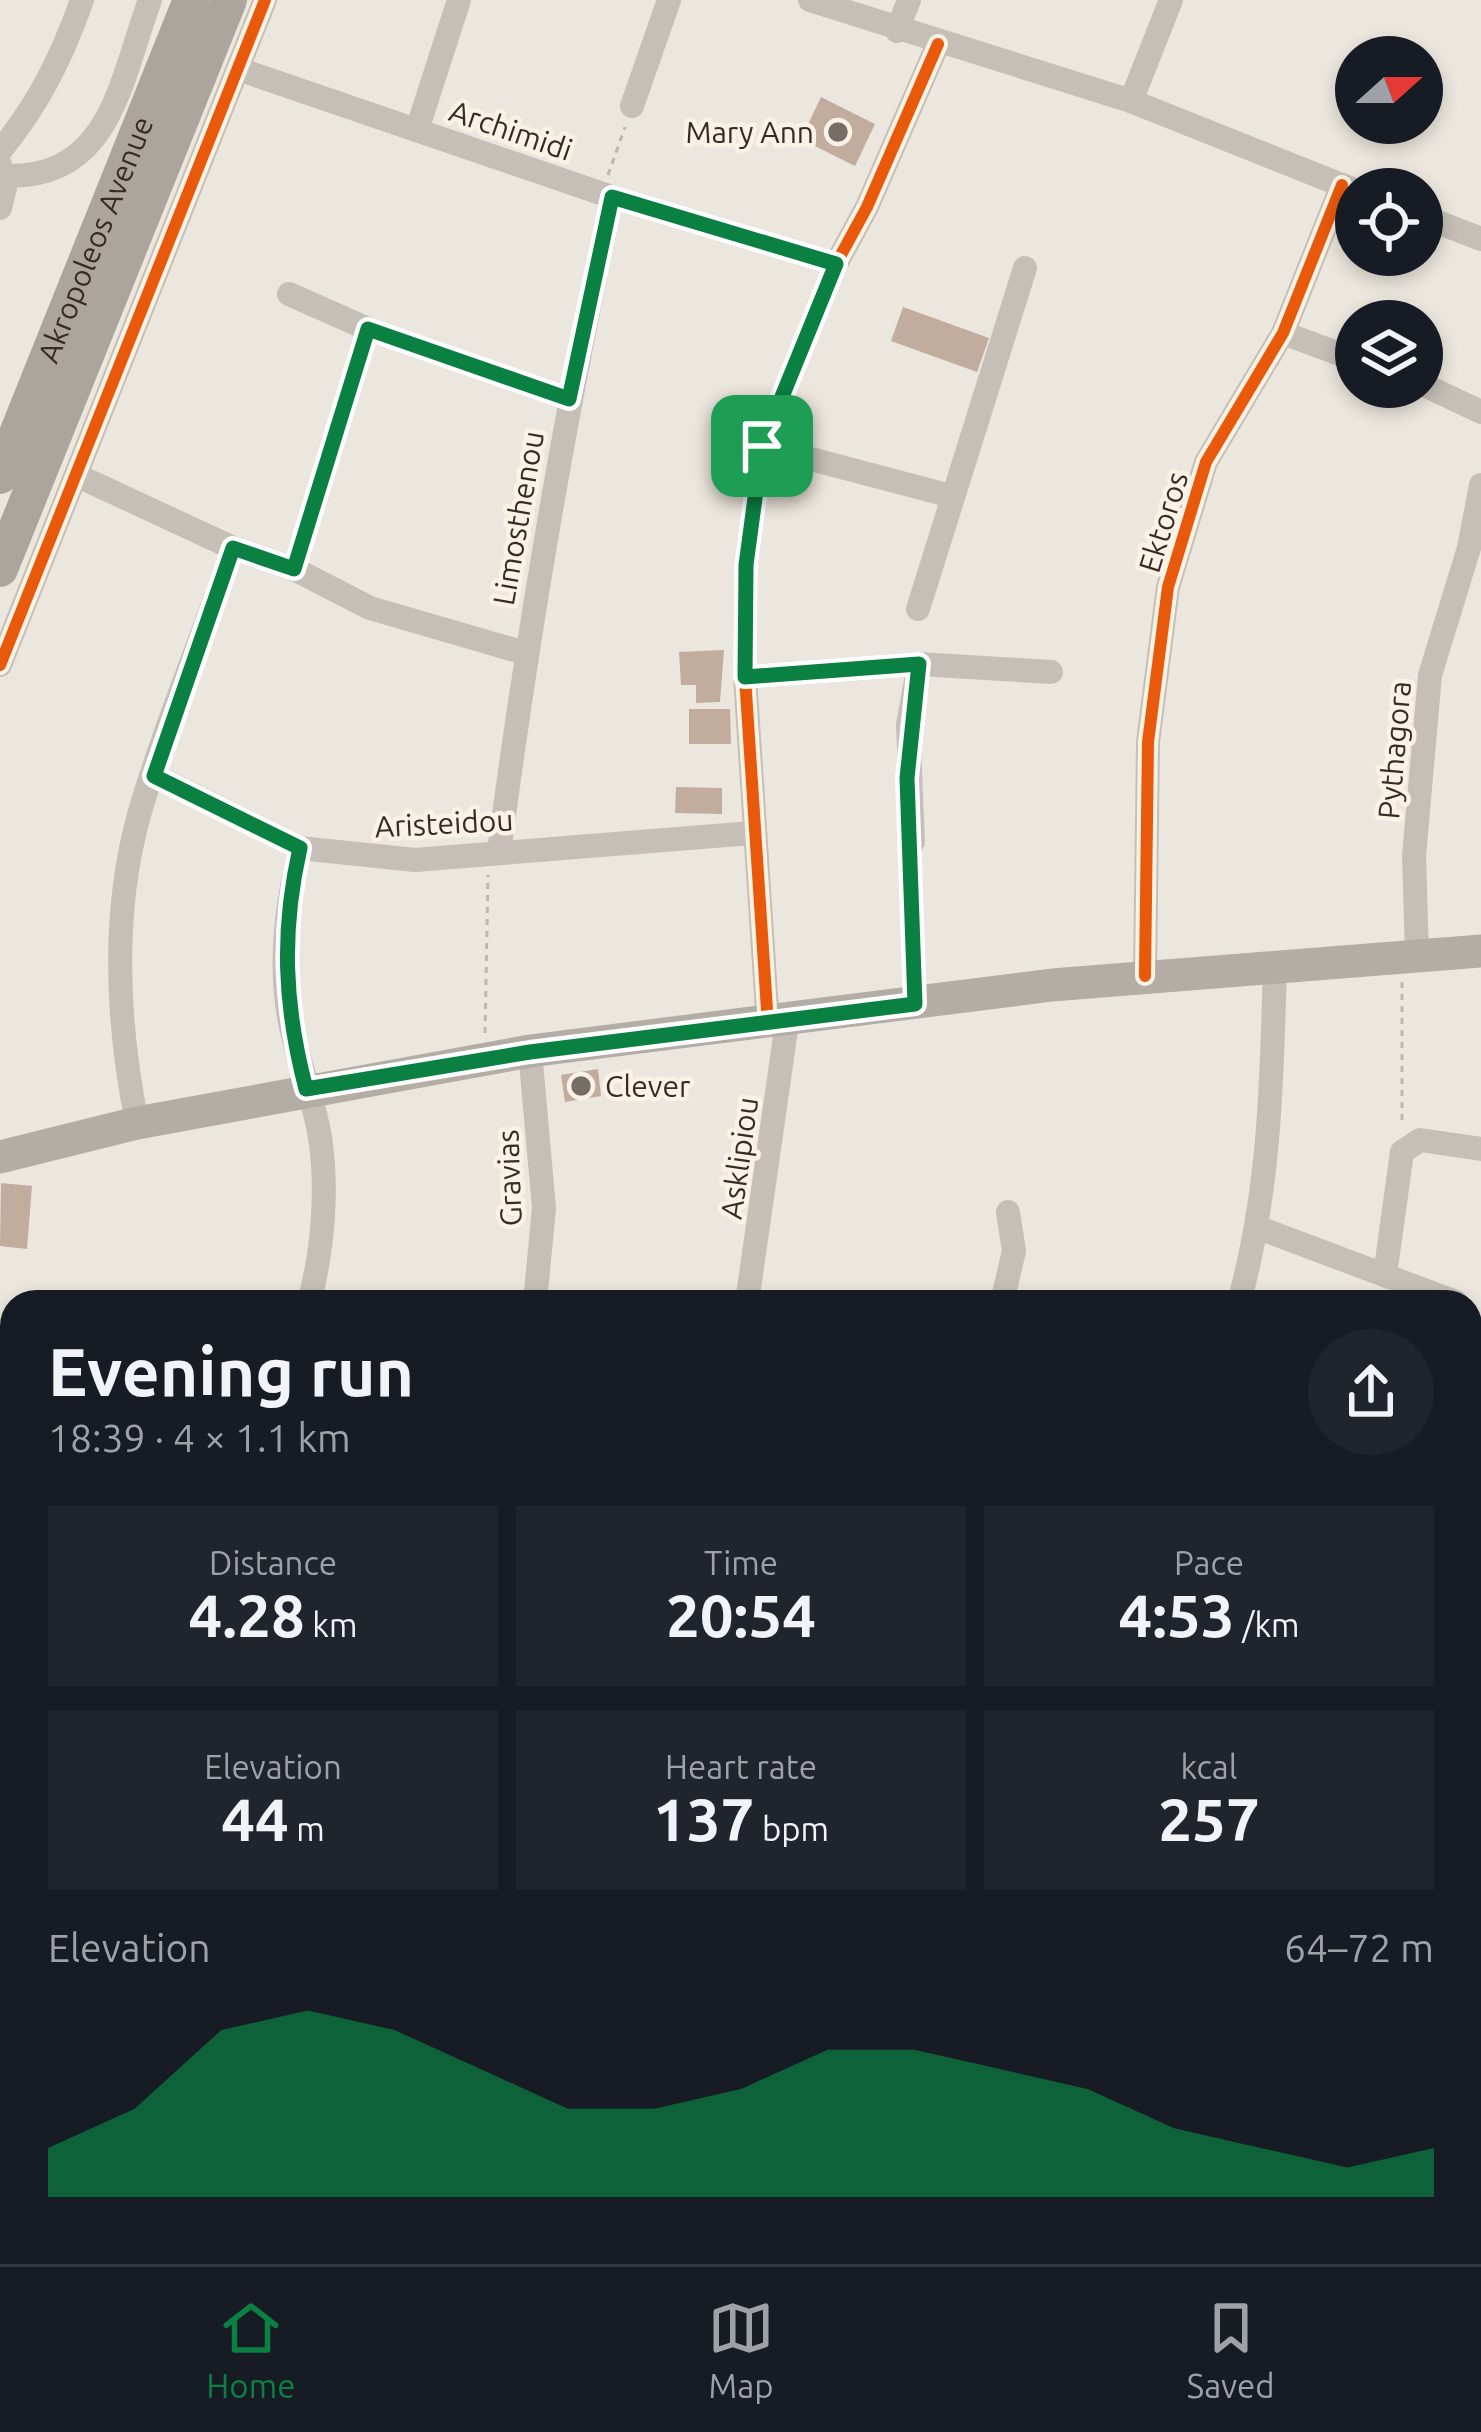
<!DOCTYPE html>
<html lang="en">
<head>
<meta charset="utf-8">
<style>
	body { margin:0; font-family:Ubuntu,sans-serif; background:#20242c; color:#f1f3f6; height:100vh; display:flex; flex-direction:column; font-size:45px; white-space:nowrap }
	* { box-sizing:border-box; margin:0 }
	p { font-size:39px; color:#9ea1a6 }
	.icon { flex:none; width:66px; height:66px; fill:none; stroke:currentColor; stroke-width:2; stroke-linecap:round; stroke-linejoin:round }
	.map { position:relative; flex:1; overflow:hidden }
	.side { position:absolute; left:0px; top:1290px; width:1482px; height:975px; display:flex; flex-direction:column; background:#171b24; border-radius:36px 36px 0 0; box-shadow:0 6px 18px #0003 }
	.side>* { flex:none }
	.needle { width:78px; rotate:69deg }
	.fabs { position:absolute; left:1335px; top:36px; display:grid; gap:24px }
	.fabs a { display:grid; place-items:center; width:108px; height:108px; border-radius:50%; background:#171b24; box-shadow:0 6px 18px #0003; font-size:60px }
	.pin { position:absolute; display:grid; place-items:center; width:102px; height:102px; color:#fff; margin:-51px; border-radius:24px; box-shadow:0 6px 18px #0006 }
	.round { display:grid; place-items:center; flex:none; width:126px; height:126px; border-radius:63px; background:#20242c }
	.overview { display:flex; align-items:center; justify-content:space-between; height:204px; padding:0 48px }
	h1 { font-size:66px; font-weight:700; line-height:90px }
	.stats { display:grid; grid-template-columns:repeat(3,1fr); gap:18px; height:204px; padding:12px 48px }
	.stats div { display:grid; align-content:center; border-radius:0px; background:#20242c; text-align:center }
	.stats b { font-size:60px; font-weight:700 }
	.stats small { font-size:33px; font-weight:400 }
	.stats p { font-size:33px }
	.chart { height:336px; padding:24px 48px }
	.chart p { display:flex; justify-content:space-between }
	.chart svg { width:100%; height:216px; margin-top:12px; fill:#0b8043; opacity:.7 }
	.dock { display:flex; justify-content:space-around; align-items:center; height:168px; border-top:3px solid #363941; background:#171b24; font-size:33px; color:#9ea1a6 }
	.dock a { display:grid; justify-items:center; gap:6px }
	.dock .active { color:#0b8043 }
	.map>svg:first-child { display:block }
	.building { fill:#c1ac9e }
	.lines { fill:none; stroke-linecap:round; stroke-linejoin:round }
	.path { stroke:#beb7af; stroke-width:3; stroke-dasharray:6 6; stroke-linecap:butt }
	.minor { stroke:#c5bfb7; stroke-width:24 }
	.major { stroke:#b4ada6; stroke-width:33 }
	.highway { stroke:#aba59d; stroke-width:36 }
	.cycleway-casing { stroke:#faf2e4; stroke-width:20 }
	.cycleway { stroke:#e8590c; stroke-width:12 }
	.route-casing { stroke:#fff; stroke-width:24 }
	.route { stroke:#0b8043; stroke-width:15 }
	.poi-dot { fill:#756d66; stroke:#faf2e4; stroke-width:4.5 }
	.labels { text-anchor:middle; dominant-baseline:central; stroke-width:9; stroke-linejoin:round; paint-order:stroke }
	.street-label { font-size:30px; fill:#352c26; stroke:#faf2e4 }
	.poi-label { font-size:30px; fill:#352c26; stroke:#faf2e4; text-anchor:end }
</style>
</head>
<body>
<div class="map">
<svg width="1481" height="2264" viewBox="0 0 1481 2264">
	<rect width="100%" height="100%" fill="#ece7de"/>
	<g class="building">
		<path d="M821 97 875 124 855 166 801 139Z"/>
		<path d="M903 307 989 338 977 372 891 341Z"/>
		<path d="M724 650 720 702 696 703V685H681L679 652Z"/>
		<path d="M689 709H730L731 744H689Z"/>
		<path d="M676 787 722 788V814L675 813Z"/>
		<path d="M598 1069 601 1096 565 1102 561 1075Z"/>
		<path d="M1 1183 32 1186 27 1249 0 1246Z"/>
		<path d="M0 1623 12 1629V1723L0 1717Z"/>
	</g>
	<g class="lines">
		<g class="path">
			<path d="M608 175 625 127"/>
			<path d="M913 862 914 973"/>
			<path d="M1402 982V1122"/>
			<path d="M485 1033 488 875"/>
		</g>
		<g class="minor">
			<path d="M810 0 1131 101 1354 190"/>
			<path d="M897 31 909 0"/>
			<path d="M238 69 612 197 836 264"/>
			<path d="M1131 101 1171 0"/>
			<path d="M632 106 669 0"/>
			<path d="M417 130 459 0"/>
			<path d="M0 151C38 105 62 57 82 0"/>
			<path d="M0 165 5 188 0 208"/>
			<path d="M5 176C111 179 120 81 150 0"/>
			<path d="M1422 216 1481 239"/>
			<path d="M289 294 368 329 569 399"/>
			<path d="M1283 333 1356 360"/>
			<path d="M1422 384 1481 412"/>
			<path d="M762 446 951 496"/>
			<path d="M76 475 233 548 294 569 370 608 525 653"/>
			<path d="M294 569 368 329"/>
			<path d="M918 609 1025 268"/>
			<path d="M0 665 265 0"/>
			<path d="M745 677 919 664 1051 672"/>
			<path d="M155 776 300 848 415 860 752 833"/>
			<path d="M913 842 908 725 919 664"/>
			<path d="M300 848C289 896 281 944 286 994 290 1044 312 1089 320 1137 328 1190 323 1251 309 1302"/>
			<path d="M499 852C528 631 565 414 612 197"/>
			<path d="M1417 955 1414 856 1430 675 1469 548 1481 485"/>
			<path d="M1145 976 1148 742 1168 587 1206 462 1283 333 1342 185"/>
			<path d="M768 1025 745 677 746 565 762 446 836 264 867 207 938 44"/>
			<path d="M530 1051 544 1208 535 1302"/>
			<path d="M137 1123C117 1022 111 916 139 815 165 725 203 637 233 548"/>
			<path d="M1259 1228 1456 1302"/>
			<path d="M1385 1275 1402 1152 1420 1140 1481 1149"/>
			<path d="M747 1302 787 1023"/>
			<path d="M1002 1302 1014 1251 1008 1212"/>
			<path d="M1239 1302C1270 1190 1272 1079 1275 964"/>
			<path d="M0 1340 12 1344"/>
			<path d="M0 1587 12 1591"/>
			<path d="M0 1848 12 1829"/>
			<path d="M1470 1894 1481 1869"/>
			<path d="M1470 1918 1481 1927"/>
			<path d="M0 2146 12 2156"/>
			<path d="M1470 2243 1481 2237"/>
			<path d="M151 2253 166 2264"/>
			<path d="M588 2253 604 2264"/>
			<path d="M829 2253 842 2264"/>
			<path d="M1033 2253 1048 2264"/>
			<path d="M950 2264 959 2253"/>
			<path d="M1428 2264 1450 2253"/>
		</g>
		<path class="major" d="M0 1157 137 1123 530 1051 1052 985 1481 951"/>
		<g class="highway">
			<path id="s1" d="M0 476 191 0"/>
			<path d="M0 569 229 0"/>
		</g>
		<g class="cycleway-casing">
			<g id="cycleway">
				<path d="M0 665 265 0"/>
				<path d="M1145 976 1148 742 1168 587 1206 462 1283 333 1342 185"/>
				<path d="M768 1025 745 677 746 565 762 446 836 264 867 207 938 44"/>
			</g>
		</g>
		<use href="#cycleway" class="cycleway"/>
	</g>
	<g class="lines">
		<g class="route-casing">
			<path id="route" d="M612 197 836 264 762 446 746 565 745 677 919 664 907 778 915 1004 530 1052 306 1089C284 1005 281 932 300 848L154 776 233 548 294 569 368 329 569 399Z"/>
		</g>
		<use href="#route" class="route"/>
	</g>
	<g class="poi-dot">
		<circle cx="838" cy="132" r="12"/>
		<circle cx="581" cy="1086" r="12"/>
	</g>
	<g class="labels">
		<g class="street-label">
			<text transform="translate(511 130) rotate(19)">Archimidi</text>
			<text stroke="none"><textPath href="#s1" startOffset="255">Akropoleos Avenue</textPath></text>
			<text transform="translate(518 518) rotate(-80)">Limosthenou</text>
			<text transform="translate(1163 522) rotate(-73)">Ektoros</text>
			<text transform="translate(1394 750) rotate(-85)">Pythagora</text>
			<text transform="translate(444 823) rotate(-3)">Aristeidou</text>
			<text transform="translate(739 1158) rotate(-82)">Asklipiou</text>
			<text transform="translate(509 1178) rotate(-92)">Gravias</text>
		</g>
		<g class="poi-label">
			<text x="814" y="132">Mary Ann</text>
			<text x="605" y="1086" text-anchor="start">Clever</text>
		</g>
	</g>
</svg>
<div class="fabs">
<a><svg class="needle" viewBox="-14 -14 28 28"><path d="M0-13l5 13h-10z" fill="#e53935"/><path d="M0 13l5-13h-10z" fill="#9ea1a6"/></svg></a>
<a><svg class="icon" aria-label="locate" viewBox="0 0 24 24"><circle cx="12" cy="12" r="6"/><path d="M12 2v4M12 18v4M2 12h4M18 12h4"/></svg></a>
<a><svg class="icon" aria-label="layers" viewBox="0 0 24 24"><path d="M12 4l9 5-9 5-9-5zM3 14l9 5 9-5"/></svg></a>
</div>
<div class="pin" style="left:762px;top:446px;background:#1e9e55"><svg class="icon" aria-label="arrive" viewBox="0 0 24 24"><path d="M6 21V4h12l-3 4 3 4H6"/></svg></div>
<section class="side">
<div class="overview"><div><h1>Evening run</h1><p>18:39 · 4 × 1.1 km</p></div><a class="round"><svg class="icon" aria-label="share" viewBox="0 0 24 24"><path d="M12 15V3M7 8l5-5 5 5M5 13v7h14v-7"/></svg></a></div>
<div class="stats">
<div><p>Distance</p><b>4.28<small> km</small></b></div>
<div><p>Time</p><b>20:54</b></div>
<div><p>Pace</p><b>4:53<small> /km</small></b></div>
</div>
<div class="stats">
<div><p>Elevation</p><b>44<small> m</small></b></div>
<div><p>Heart rate</p><b>137<small> bpm</small></b></div>
<div><p>kcal</p><b>257</b></div>
</div>
<div class="chart"><p><span>Elevation</span>64–72 m</p>
<svg viewBox="0 0 160 44" preserveAspectRatio="none"><path d="M0 44V34L10 26L20 10L30 6L40 10L50 18L60 26L70 26L80 22L90 14L100 14L110 18L120 22L130 30L140 34L150 38L160 34V44z"/></svg>
</div>
</section>
</div>
<nav class="dock">
<a class="active"><svg class="icon" aria-label="home" viewBox="0 0 24 24"><path d="M3 11l9-7 9 7M6 9v11h12V9"/></svg>Home</a>
<a><svg class="icon" aria-label="map" viewBox="0 0 24 24"><path d="M3 6l6-2 6 2 6-2v14l-6 2-6-2-6 2zM9 4v14M15 6v14"/></svg>Map</a>
<a><svg class="icon" aria-label="saved" viewBox="0 0 24 24"><path d="M7 4h10v16l-5-4-5 4z"/></svg>Saved</a>
</nav>
</body>
</html>
